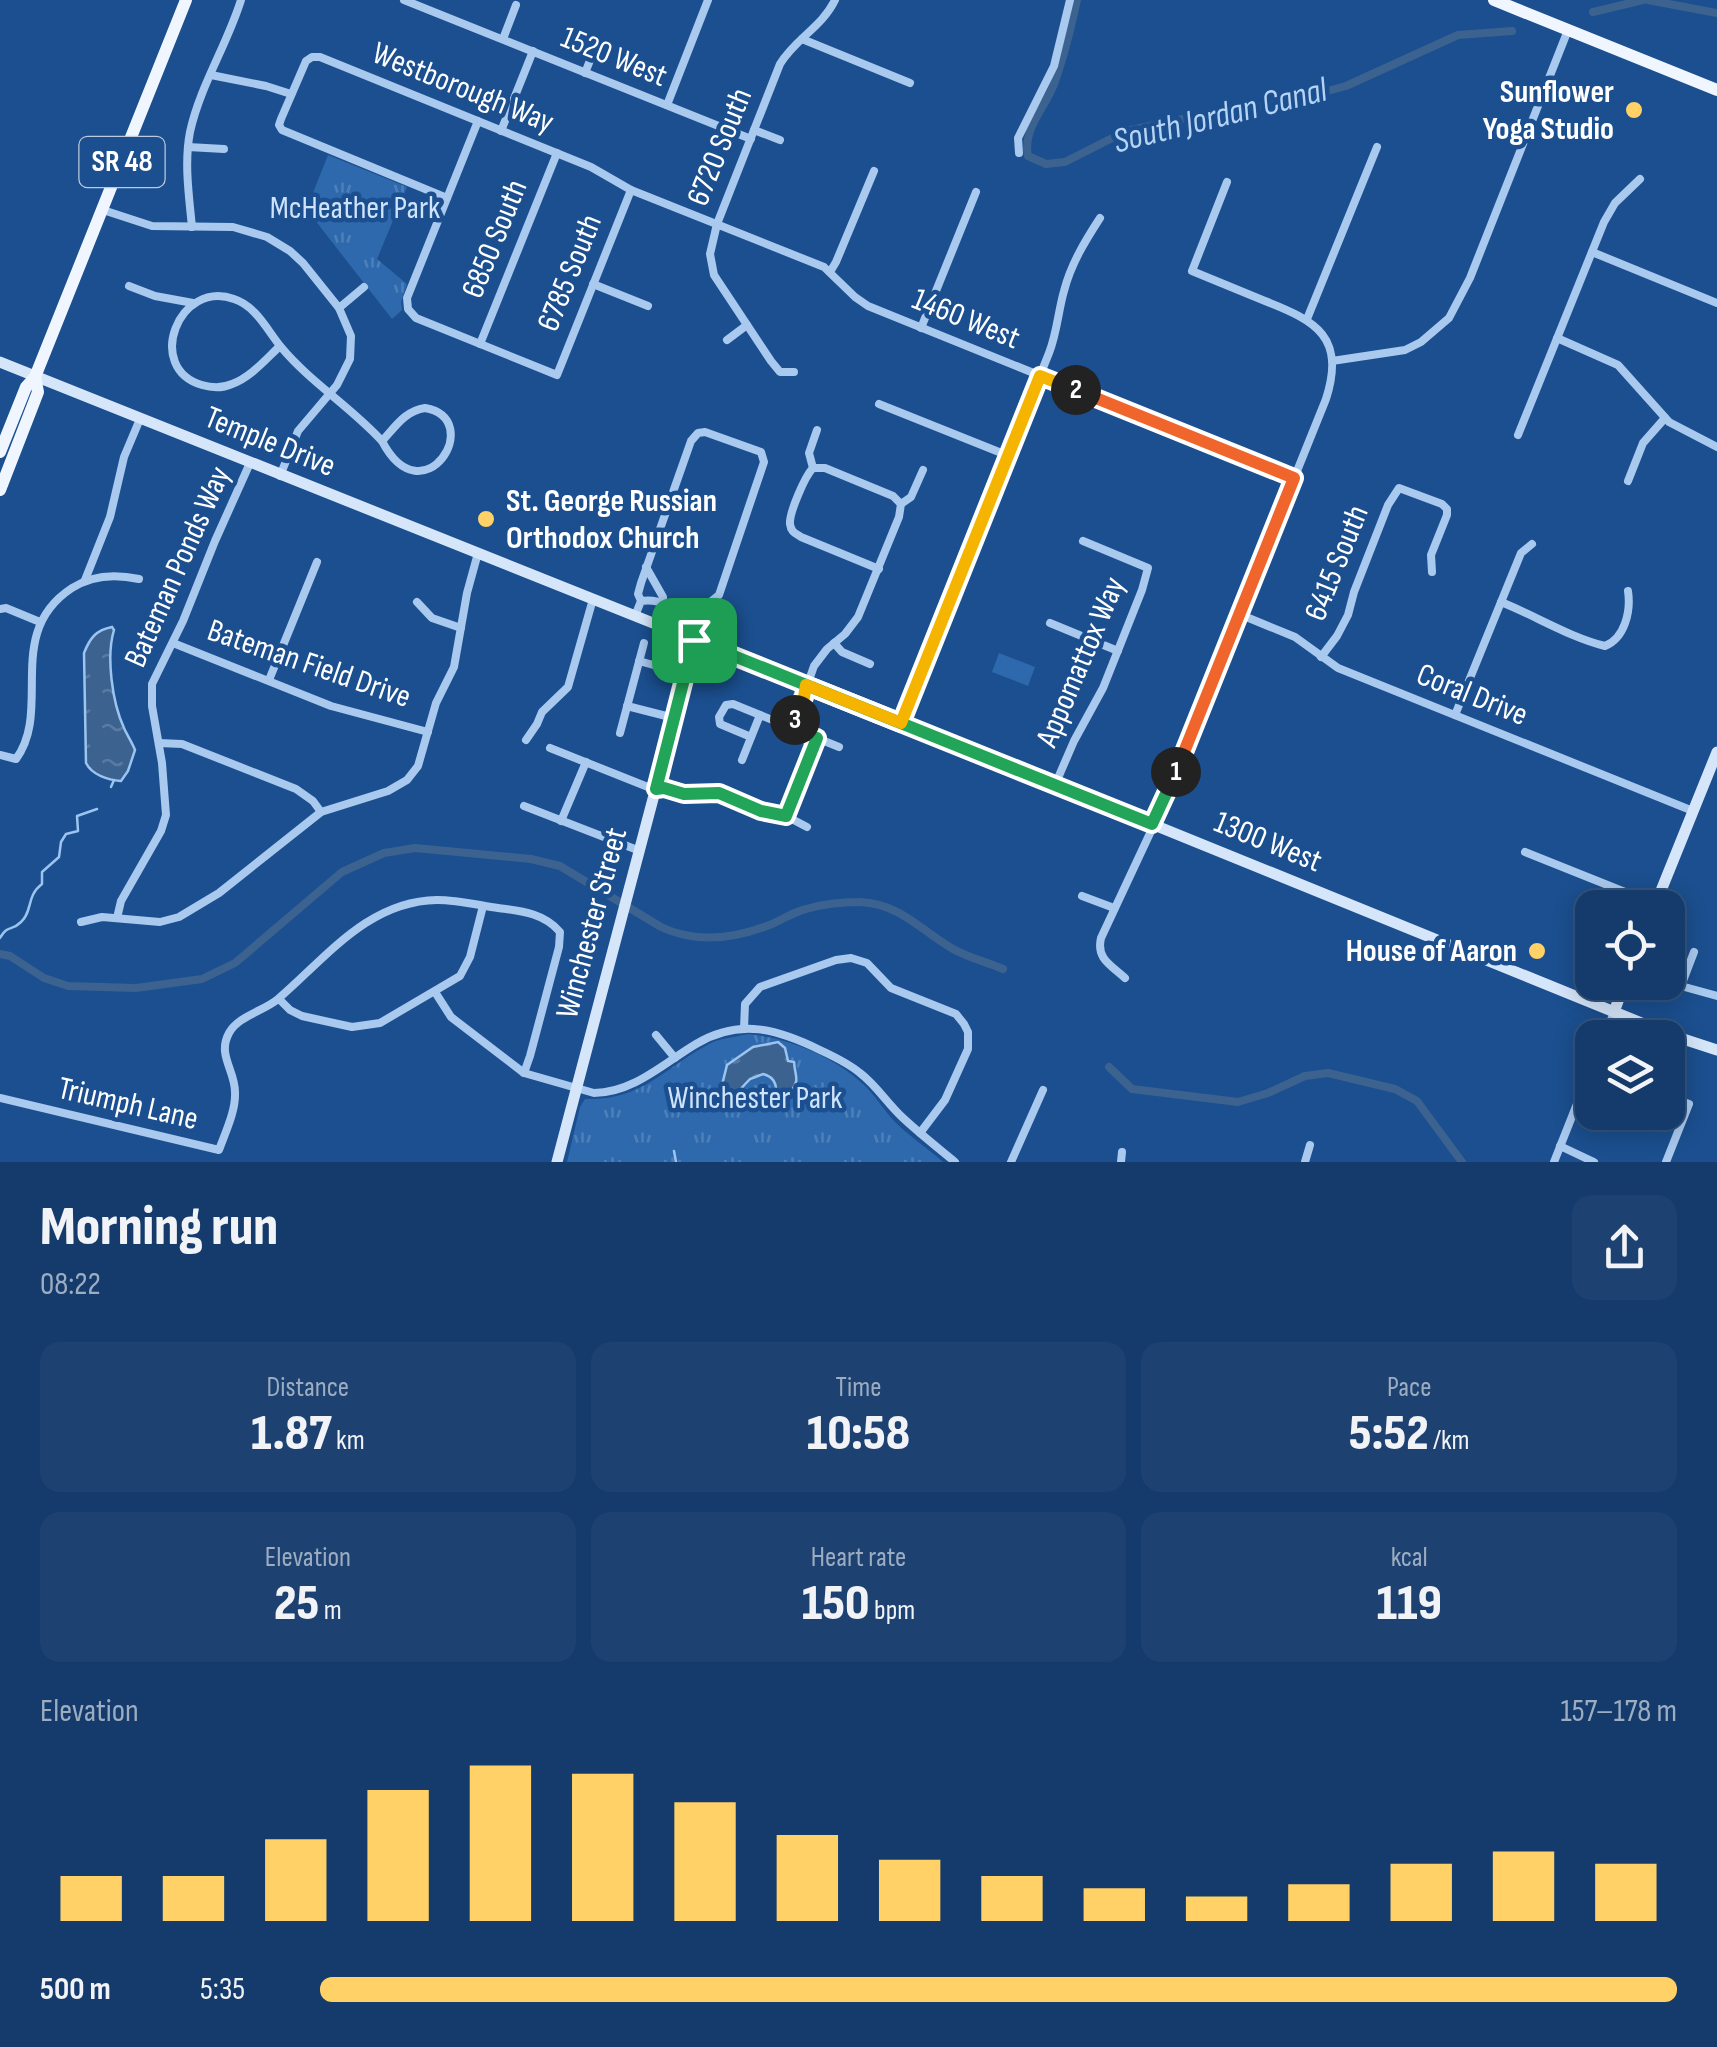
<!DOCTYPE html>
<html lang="en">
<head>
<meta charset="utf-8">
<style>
	body { margin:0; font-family:"Sofia Sans Condensed",sans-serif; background:#1d4271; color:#f1f3f6; height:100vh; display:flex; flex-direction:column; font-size:38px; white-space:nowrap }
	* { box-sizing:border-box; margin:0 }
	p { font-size:32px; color:#9dadc1 }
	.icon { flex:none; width:55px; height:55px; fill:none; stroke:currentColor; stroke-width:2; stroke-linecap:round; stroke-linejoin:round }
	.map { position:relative; height:1162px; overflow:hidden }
	.side { display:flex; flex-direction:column; background:#143b6b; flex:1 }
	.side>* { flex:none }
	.fabs { position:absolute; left:1575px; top:890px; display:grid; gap:20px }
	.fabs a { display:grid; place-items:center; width:110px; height:110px; border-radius:20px; background:#143b6b; box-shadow:0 5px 25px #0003,0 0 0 2px #33557e; font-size:50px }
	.pin { position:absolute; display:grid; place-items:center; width:85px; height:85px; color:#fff; margin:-42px; border-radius:20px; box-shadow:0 5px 15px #0006 }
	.km { position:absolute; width:50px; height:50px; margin:-25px; border-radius:50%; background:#222; color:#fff; font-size:28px; line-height:50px; text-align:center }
	.round { display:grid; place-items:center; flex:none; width:105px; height:105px; border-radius:20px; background:#1d4271 }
	.head { display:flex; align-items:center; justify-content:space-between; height:170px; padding:0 40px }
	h1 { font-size:55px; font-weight:800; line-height:75px }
	.figures { display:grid; grid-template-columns:repeat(3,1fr); gap:15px; height:170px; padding:10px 40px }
	.figures div { display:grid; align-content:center; border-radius:20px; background:#1d4271; text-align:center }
	.figures b { font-size:50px; font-weight:800 }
	.figures small { font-size:28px; font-weight:400 }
	.figures p { font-size:28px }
	.chart { height:280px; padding:20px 40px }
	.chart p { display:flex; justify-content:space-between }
	.chart svg { width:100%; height:180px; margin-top:10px; stroke:#ffd166; stroke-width:6 }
	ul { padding:0 40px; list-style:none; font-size:32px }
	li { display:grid; grid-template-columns:160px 120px 1fr; align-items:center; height:75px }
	li i { height:25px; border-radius:12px; background:#ffd166 }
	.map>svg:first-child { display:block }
	.park { fill:url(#park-tufts) }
	.garden { fill:#2e69ad }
	.water { fill:url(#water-ripples); stroke:#9cc4f0; stroke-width:2.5 }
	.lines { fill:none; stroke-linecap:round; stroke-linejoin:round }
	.stream { stroke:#9cc4f0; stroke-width:2.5 }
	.canal { stroke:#3c6290; stroke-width:8 }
	.street { stroke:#a9c9ee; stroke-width:8 }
	.secondary { stroke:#d6e6fa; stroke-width:11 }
	.primary { stroke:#f0f6ff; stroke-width:12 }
	.split-1-casing { stroke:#fff; stroke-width:20 }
	.split-2-casing { stroke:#fff; stroke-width:20 }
	.split-3-casing { stroke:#fff; stroke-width:20 }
	.split-4-casing { stroke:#fff; stroke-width:20 }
	.split-1 { stroke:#22a559; stroke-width:12 }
	.split-2 { stroke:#f0652b; stroke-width:12 }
	.split-3 { stroke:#f5b400; stroke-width:12 }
	.split-4 { stroke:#22a559; stroke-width:12 }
	.poi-dot { fill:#ffd166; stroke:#1b4f8f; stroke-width:4 }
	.labels { text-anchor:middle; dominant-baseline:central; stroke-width:9; stroke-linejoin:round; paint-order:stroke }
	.shield { fill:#1b4f8f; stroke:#bbcadd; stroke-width:2.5 }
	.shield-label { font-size:30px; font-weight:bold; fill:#fff }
	.street-label { font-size:32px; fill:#fff; stroke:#1b4f8f }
	.poi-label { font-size:32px; font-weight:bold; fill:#fff; stroke:#1b4f8f; text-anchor:end }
	.park-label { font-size:32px; fill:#cfe3fa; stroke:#1b4f8f }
	.water-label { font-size:35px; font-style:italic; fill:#b5d3f5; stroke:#1b4f8f }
</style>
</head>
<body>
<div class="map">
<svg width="1717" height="1162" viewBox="0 0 1717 1162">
	<defs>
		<pattern id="park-tufts" width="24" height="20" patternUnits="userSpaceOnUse" patternTransform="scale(2.5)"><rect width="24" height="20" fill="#2e69ad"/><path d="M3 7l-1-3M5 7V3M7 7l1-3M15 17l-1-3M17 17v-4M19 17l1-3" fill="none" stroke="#4d80b9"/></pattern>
		<pattern id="water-ripples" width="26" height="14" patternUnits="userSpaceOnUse" patternTransform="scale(2.5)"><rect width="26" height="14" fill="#3c6290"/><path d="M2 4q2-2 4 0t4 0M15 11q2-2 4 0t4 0" fill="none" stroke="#597aa1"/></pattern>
	</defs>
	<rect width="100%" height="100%" fill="#1b4f8f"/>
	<g class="park">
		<path d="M328 155 407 187 377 259 407 284 401 302 402 310 392 319 311 215 305 213Z"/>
		<path d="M748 1034C789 1038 833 1056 863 1084 875 1095 883 1109 894 1121 909 1136 927 1148 943 1162H567L580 1107 585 1099C642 1101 664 1068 709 1044 720 1038 736 1037 748 1034Z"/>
	</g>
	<path class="garden" d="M999 653 1035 667 1028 686 992 672Z"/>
	<g class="water">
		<path d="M112 627 114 630C106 656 112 702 124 728 127 735 132 742 135 750L128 771 121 781C108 780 92 775 86 763L84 653C90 638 96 630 112 627Z"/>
		<path d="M778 1042 785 1048 788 1061 794 1062C795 1078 801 1079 789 1094L780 1093 776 1090C776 1081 771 1076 763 1074L750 1079 731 1099 724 1097 723 1081 727 1065 753 1047Z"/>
	</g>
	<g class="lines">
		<g class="stream">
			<path d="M111 787 114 780"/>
			<path d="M0 938C8 924 11 932 21 922 33 911 26 896 42 884V872L59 857 61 842 66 834 78 831 77 816 97 809"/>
			<path d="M674 1151 676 1162"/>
		</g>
		<g class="canal">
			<path d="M1077 0C1071 28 1064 57 1054 84 1045 108 1022 130 1028 156L1046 164 1065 162 1126 131 1197 116 1287 102 1346 86 1458 35 1512 31"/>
			<path d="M1648 0 1717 13"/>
			<path d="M1593 12 1643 0"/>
			<path d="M0 954 10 956 44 978 68 986 136 988 202 979 235 963 342 872 384 853 415 848 531 859 560 866 661 927C697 944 735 939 772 924 783 919 794 912 806 909 823 904 843 902 860 902 901 904 920 930 953 949 969 958 987 962 1003 969"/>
			<path d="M1109 1067 1132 1089 1238 1102 1268 1093 1305 1076 1328 1073 1395 1089 1417 1101 1462 1162"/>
		</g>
		<g class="street">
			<path d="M404 0 751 139"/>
			<path d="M503 39 516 5"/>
			<path d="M802 39 910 83"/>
			<path d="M585 73 598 40"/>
			<path d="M211 75 266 86 291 94"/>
			<path d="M667 105 708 0"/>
			<path d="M478 121 407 298 408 309 416 318 557 375 631 190"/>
			<path d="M754 130 780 140"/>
			<path d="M501 131 533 51"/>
			<path d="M188 147 224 149"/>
			<path d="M1019 153 1018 138 1054 66 1070 0"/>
			<path d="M447 198 282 130 279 125 281 119 306 61 312 57H320L591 167 631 190 824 267 855 297 868 306 1293 478"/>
			<path d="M103 210 152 226 233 227 267 237 290 251 303 263 339 308 351 336 350 359 337 385 298 431 280 476"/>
			<path d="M192 227C189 196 184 163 190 132 200 86 227 45 241 0"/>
			<path d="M1592 252 1717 303"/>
			<path d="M830 272 836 262 874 171"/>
			<path d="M593 284 648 306"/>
			<path d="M129 286 155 296 193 303"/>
			<path d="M339 308 364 287"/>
			<path d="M1307 319 1377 147"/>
			<path d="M921 328 976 192"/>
			<path d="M1557 338 1618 365 1669 422 1717 447"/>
			<path d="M727 340 747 325"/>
			<path d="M480 344 557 153"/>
			<path d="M280 346C266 359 251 377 232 384 223 388 212 388 202 385 144 368 179 279 234 299 256 306 267 330 281 347 310 382 351 407 382 441"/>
			<path d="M1332 361 1405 350 1421 342 1449 318 1470 278 1568 30"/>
			<path d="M794 372H780L771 361 714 275 710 254 717 224 780 64C795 39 822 27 835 0"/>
			<path d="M879 404 1009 456"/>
			<path d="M425 408C487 419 423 520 382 441 396 426 405 411 425 408Z"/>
			<path d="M1518 435 1604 222 1615 203 1640 179"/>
			<path d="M813 468C805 476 789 513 790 524 791 532 795 533 801 537L879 569"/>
			<path d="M813 468H825L893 496 901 504"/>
			<path d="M813 468 809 453 817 430"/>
			<path d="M1628 481 1643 443 1665 418"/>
			<path d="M646 567 663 597V604"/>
			<path d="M85 580 110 517 124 457 140 419"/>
			<path d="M417 602 432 618 461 628"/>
			<path d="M1501 602C1536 616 1569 637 1605 646 1625 638 1631 611 1628 591"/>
			<path d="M0 609 6 608 40 622"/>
			<path d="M1239 614 1295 637 1338 668 1693 811"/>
			<path d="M635 616 641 601C675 596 678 631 719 595L764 462 761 452 705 432 698 433 691 441 641 583 638 594 641 601"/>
			<path d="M1050 623 1118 651"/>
			<path d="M173 643 331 706 428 732"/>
			<path d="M834 643 842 652 870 664"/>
			<path d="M1321 657 1337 636 1348 615 1354 592 1388 505 1399 488 1442 504 1447 509V515L1431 555 1432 572"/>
			<path d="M639 661 668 669"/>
			<path d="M269 680 317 562"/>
			<path d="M627 706 674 718"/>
			<path d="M1455 715 1521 553 1532 544"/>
			<path d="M901 723 1049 353C1057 333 1058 312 1064 291 1071 264 1085 241 1100 218"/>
			<path d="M786 725 798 694 806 685"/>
			<path d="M792 728 814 666 827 649 845 634 858 617 899 517 901 504 911 497 923 470"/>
			<path d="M620 733 644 643"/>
			<path d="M751 737 720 724 719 717 726 705 733 704 839 747"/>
			<path d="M526 740 537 724 542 712 568 687 593 599"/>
			<path d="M159 743 182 744 296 789 313 801 321 812"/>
			<path d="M550 748 663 793H719L761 811 786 816 807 827"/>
			<path d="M0 755 16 759C53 709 3 633 72 588 92 575 116 574 139 579"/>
			<path d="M742 760 760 715"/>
			<path d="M1055 785 1074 741 1103 688 1142 590 1148 568 1083 541"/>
			<path d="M524 806 640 851"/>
			<path d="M786 816 817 738"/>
			<path d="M561 821 586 762"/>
			<path d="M1525 852 1655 904"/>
			<path d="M1082 896 1114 908"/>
			<path d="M117 918 121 901 161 831 166 815 162 763 152 706V684L183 621 215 541 250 463"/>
			<path d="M81 922 102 917 160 922 179 917 219 893 321 812 388 791 407 780 418 766 436 703 454 667 467 593 478 553"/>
			<path d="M1694 952 1681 986 1717 996"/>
			<path d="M1125 978C1111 965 1096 959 1101 938L1159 814 1326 399C1346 337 1316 321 1265 301 1241 291 1216 281 1192 271L1227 182"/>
			<path d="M435 992 451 1017 524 1073 594 1093C633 1093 664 1063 696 1044 740 1018 777 1029 820 1050 833 1056 848 1063 860 1073 876 1085 887 1103 902 1117 919 1133 937 1147 955 1162"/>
			<path d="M279 999 290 1010 302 1016 352 1027 380 1023 460 976 470 957 483 906"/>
			<path d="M744 1029 745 1004 760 987 836 960 851 958 867 963 891 988 956 1014 964 1024 968 1032V1049L945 1100 920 1133"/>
			<path d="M656 1035 675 1058"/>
			<path d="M1604 1038 1614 1012"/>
			<path d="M0 1098 219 1150C225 1133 236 1111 235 1092 235 1070 217 1055 229 1033 238 1016 264 1011 278 999 326 958 368 901 437 900 457 900 478 905 498 908 521 911 544 913 560 932L559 947 530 1056 524 1073"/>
			<path d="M1560 1146 1594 1162"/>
			<path d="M1011 1162 1043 1090"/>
			<path d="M1121 1162 1122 1152"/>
			<path d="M1305 1162 1310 1145"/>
			<path d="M1554 1162 1592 1066"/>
			<path d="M1666 1162 1689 1104 1668 1096"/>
		</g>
		<g class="secondary">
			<path d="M0 362 913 727 1671 1035 1717 1050"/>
			<path d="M1654 908 1717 752"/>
			<path d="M1614 1012 1625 982"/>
			<path d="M557 1162 695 640"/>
		</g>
		<g class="primary">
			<path d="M1494 0 1717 90"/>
			<path d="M0 452 26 387 35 377 186 0"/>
			<path d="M0 490 38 392 35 377"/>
		</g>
	</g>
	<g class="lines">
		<g class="split-1-casing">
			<path id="split-1" d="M694 640 1152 824 1176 772"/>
		</g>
		<g class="split-2-casing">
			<path id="split-2" d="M1076 390 1294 478 1176 772"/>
		</g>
		<g class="split-3-casing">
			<path id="split-3" d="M795 720 804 697 806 685 901 723 1040 376 1076 390"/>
		</g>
		<g class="split-4-casing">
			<path id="split-4" d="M694 640 656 789 664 788 684 794 719 793 761 811 786 816 817 738 792 728 795 720"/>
		</g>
		<use href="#split-1" class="split-1"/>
		<use href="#split-2" class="split-2"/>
		<use href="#split-3" class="split-3"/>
		<use href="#split-4" class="split-4"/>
	</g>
	<g class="poi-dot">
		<circle cx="1634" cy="110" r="10"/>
		<circle cx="486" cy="519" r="10"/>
		<circle cx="1537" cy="951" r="10"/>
	</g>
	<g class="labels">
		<rect class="shield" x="79.5" y="137" width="85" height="50" rx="8"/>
		<g class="shield-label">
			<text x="122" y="162">SR 48</text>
		</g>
		<g class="street-label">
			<text transform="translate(614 57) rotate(22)">1520 West</text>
			<text transform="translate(463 88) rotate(22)">Westborough Way</text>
			<text transform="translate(720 147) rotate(-68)">6720 South</text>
			<text transform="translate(495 239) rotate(-68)">6850 South</text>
			<text transform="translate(570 273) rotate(-68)">6785 South</text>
			<text transform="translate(966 319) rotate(22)">1460 West</text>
			<text transform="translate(270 442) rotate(22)">Temple Drive</text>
			<text transform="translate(1337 563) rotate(-68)">6415 South</text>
			<text transform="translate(178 567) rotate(-66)">Bateman Ponds Way</text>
			<text transform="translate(1081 662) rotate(-67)">Appomattox Way</text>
			<text transform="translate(309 664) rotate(19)">Bateman Field Drive</text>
			<text transform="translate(1472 695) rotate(22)">Coral Drive</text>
			<text transform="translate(1268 842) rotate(22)">1300 West</text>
			<text transform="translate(592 923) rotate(-75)">Winchester Street</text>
			<text transform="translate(128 1104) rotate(13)">Triumph Lane</text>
		</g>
		<g class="poi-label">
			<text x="1614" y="92">Sunflower<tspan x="1614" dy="37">Yoga Studio</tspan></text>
			<text x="506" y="501" text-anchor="start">St. George Russian<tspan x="506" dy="37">Orthodox Church</tspan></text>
			<text x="1517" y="951">House of Aaron</text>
		</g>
		<g class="park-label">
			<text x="355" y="208">McHeather Park</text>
			<text x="755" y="1098">Winchester Park</text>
		</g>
		<g class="water-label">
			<text transform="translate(1220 116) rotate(-14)">South Jordan Canal</text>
		</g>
	</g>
</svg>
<div class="fabs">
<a><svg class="icon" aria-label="locate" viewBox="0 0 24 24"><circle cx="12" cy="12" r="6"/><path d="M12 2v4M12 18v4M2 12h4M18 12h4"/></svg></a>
<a><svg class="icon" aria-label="layers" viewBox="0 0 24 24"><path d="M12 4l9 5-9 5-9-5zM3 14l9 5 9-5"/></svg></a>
</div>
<div class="pin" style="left:694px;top:640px;background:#1e9e55"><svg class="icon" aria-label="arrive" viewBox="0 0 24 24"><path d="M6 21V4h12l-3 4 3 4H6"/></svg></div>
<b class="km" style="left:1176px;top:772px">1</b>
<b class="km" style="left:1076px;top:390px">2</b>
<b class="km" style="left:795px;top:720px">3</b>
</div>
<section class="side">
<div class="head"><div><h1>Morning run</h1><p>08:22</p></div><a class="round"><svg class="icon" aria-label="share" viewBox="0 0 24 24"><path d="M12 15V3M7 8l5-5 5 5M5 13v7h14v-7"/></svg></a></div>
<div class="figures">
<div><p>Distance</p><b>1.87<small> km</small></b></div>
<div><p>Time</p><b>10:58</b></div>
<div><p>Pace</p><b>5:52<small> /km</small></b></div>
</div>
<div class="figures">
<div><p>Elevation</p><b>25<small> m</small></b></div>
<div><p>Heart rate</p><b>150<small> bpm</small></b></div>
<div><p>kcal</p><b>119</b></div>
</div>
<div class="chart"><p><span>Elevation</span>157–178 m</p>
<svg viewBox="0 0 160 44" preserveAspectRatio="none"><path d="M5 44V33M15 44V33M25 44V24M35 44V12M45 44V6M55 44V8M65 44V15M75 44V23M85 44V29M95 44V33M105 44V36M115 44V38M125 44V35M135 44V30M145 44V27M155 44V30"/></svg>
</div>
<ul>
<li><b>500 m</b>5:35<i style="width:100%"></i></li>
</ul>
</section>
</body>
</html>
